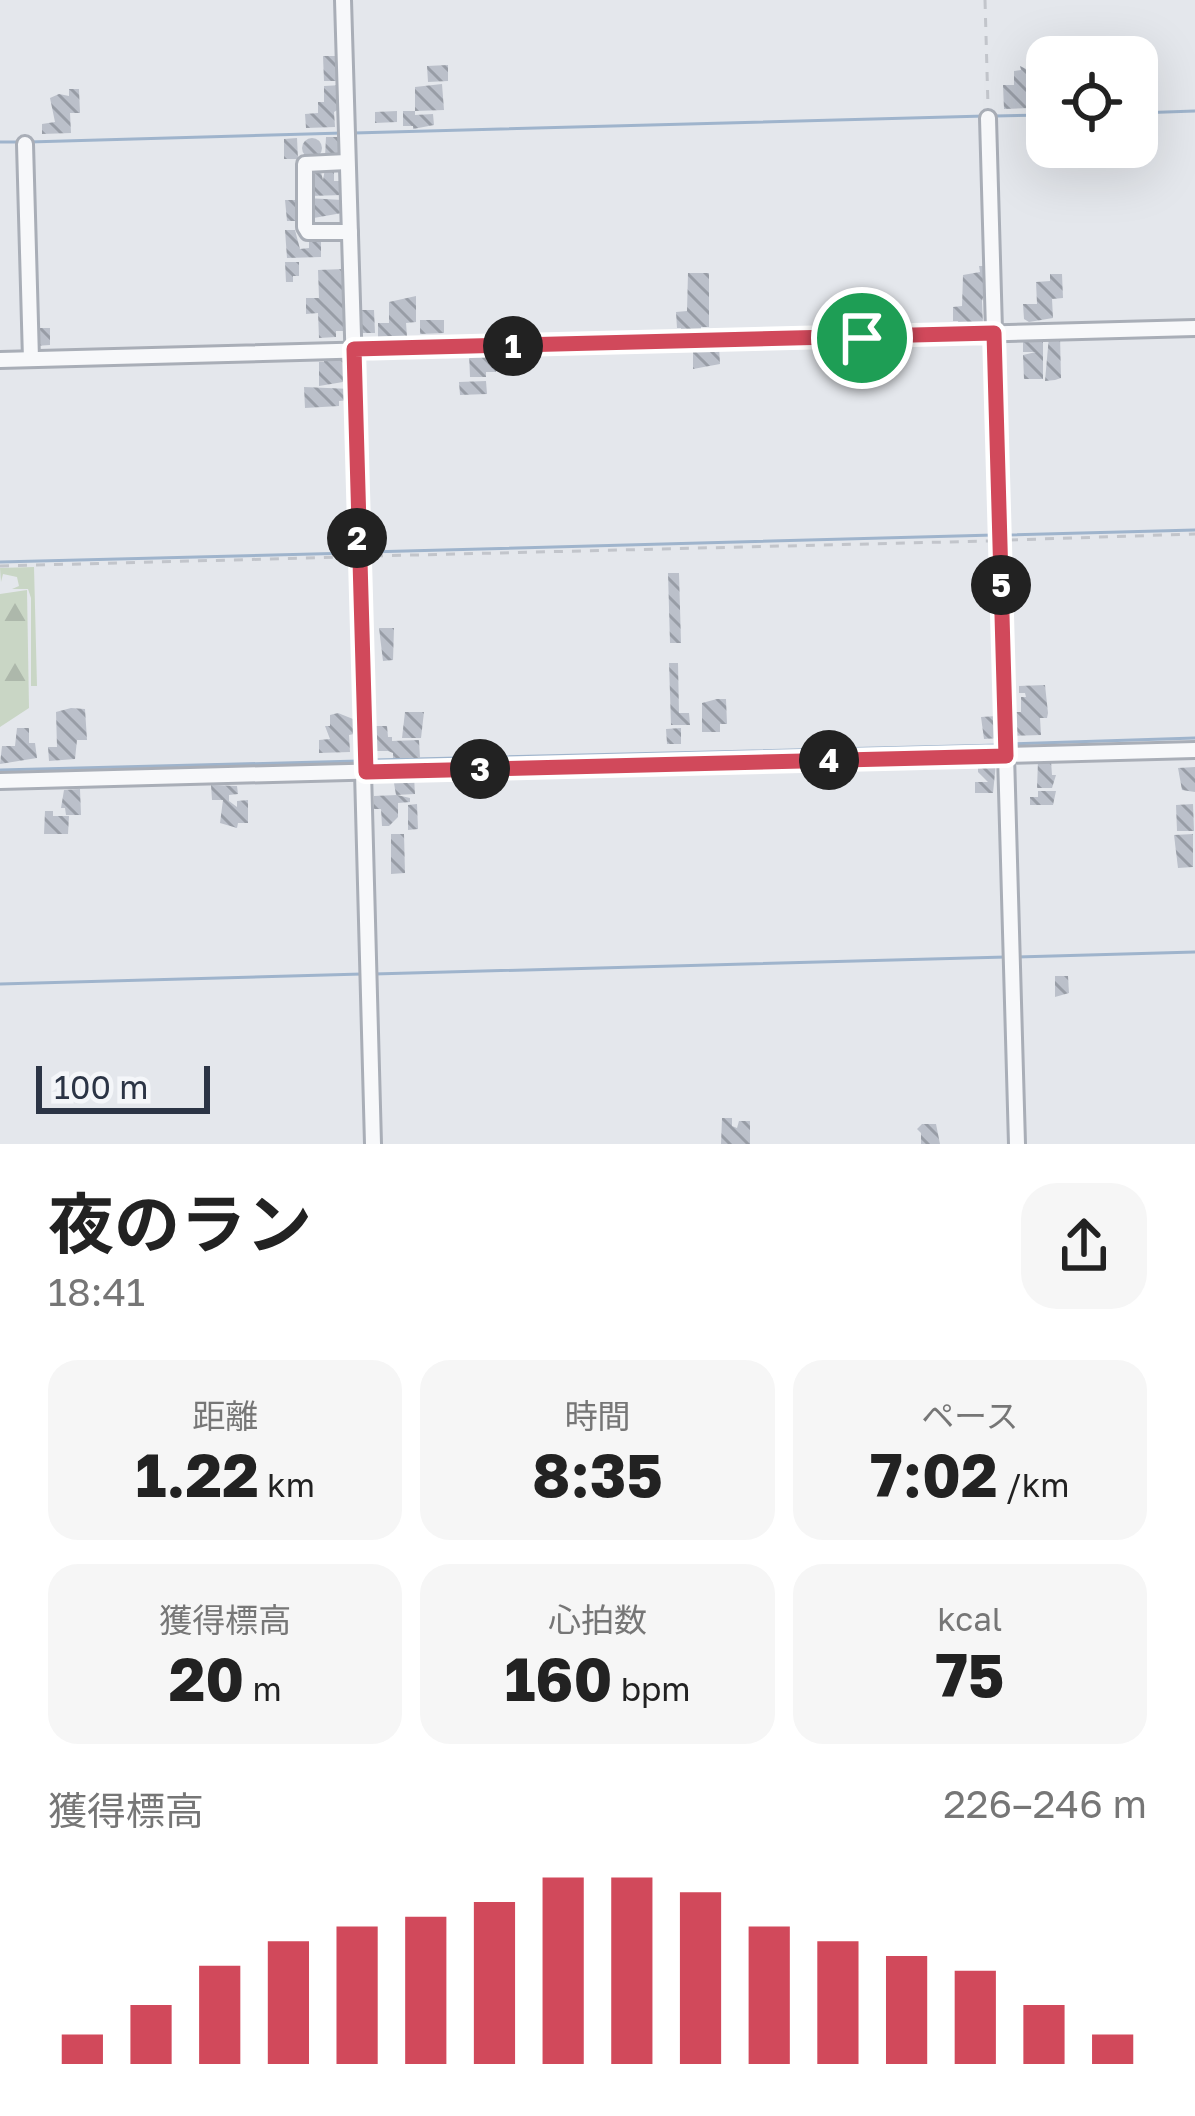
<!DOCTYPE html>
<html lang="ja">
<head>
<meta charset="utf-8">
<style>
	body { margin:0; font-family:"Golos Text","Noto Sans JP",sans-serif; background:#f6f6f6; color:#222; height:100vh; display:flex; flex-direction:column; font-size:45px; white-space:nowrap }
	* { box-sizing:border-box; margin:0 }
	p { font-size:39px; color:#767676 }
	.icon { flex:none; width:66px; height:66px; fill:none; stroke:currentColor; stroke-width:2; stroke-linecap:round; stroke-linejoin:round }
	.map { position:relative; height:1144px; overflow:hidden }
	.details { display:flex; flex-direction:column; background:#fff; flex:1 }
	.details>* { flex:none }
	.tools { position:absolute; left:1026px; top:36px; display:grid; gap:24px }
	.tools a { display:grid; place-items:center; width:132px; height:132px; border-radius:24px; background:#fff; box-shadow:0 12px 48px #0002; font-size:60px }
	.scale { position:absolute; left:36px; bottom:30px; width:174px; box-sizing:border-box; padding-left:12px; border:6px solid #2b3445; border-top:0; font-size:33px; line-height:42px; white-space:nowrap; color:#2b3445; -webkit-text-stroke:9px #f4f6f9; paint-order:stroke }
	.pin { position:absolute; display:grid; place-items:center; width:102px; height:102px; color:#fff; margin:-51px; border:6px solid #fff; border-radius:50%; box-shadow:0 3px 12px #0007 }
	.km { position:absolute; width:60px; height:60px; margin:-30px; border-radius:50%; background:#222; color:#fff; font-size:33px; line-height:60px; text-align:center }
	.round { display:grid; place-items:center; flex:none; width:126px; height:126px; border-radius:36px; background:#f6f6f6 }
	.head { display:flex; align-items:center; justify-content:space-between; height:204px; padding:0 48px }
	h1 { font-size:66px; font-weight:700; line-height:90px }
	.figures { display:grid; grid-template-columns:repeat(3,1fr); gap:18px; height:204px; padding:12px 48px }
	.figures div { display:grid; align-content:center; border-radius:30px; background:#f6f6f6; text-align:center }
	.figures b { font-size:60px; font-weight:700 }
	.figures small { font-size:33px; font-weight:400 }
	.figures p { font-size:33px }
	.chart { height:336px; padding:24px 48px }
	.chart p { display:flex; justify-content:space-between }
	.chart svg { width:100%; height:216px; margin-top:12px; stroke:#d1495b; stroke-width:6 }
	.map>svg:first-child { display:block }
	.grass { fill:#c9d6c5 }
	.forest { fill:url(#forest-firs) }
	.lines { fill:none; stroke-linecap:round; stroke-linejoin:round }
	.stream { stroke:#9fb4cc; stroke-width:3 }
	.building { fill:url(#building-back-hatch) }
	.street-casing { stroke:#a9aeb7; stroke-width:20 }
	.path { stroke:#c2c5cb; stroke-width:3; stroke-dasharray:9 9; stroke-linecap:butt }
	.street { stroke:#f7f8fa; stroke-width:14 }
	.route-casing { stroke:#fff; stroke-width:24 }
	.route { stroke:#d1495b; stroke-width:15 }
</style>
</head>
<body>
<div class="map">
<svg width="1195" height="1144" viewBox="0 0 1195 1144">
	<defs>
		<pattern id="forest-firs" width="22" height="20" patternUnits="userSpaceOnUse" patternTransform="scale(3)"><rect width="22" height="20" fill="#c9d6c5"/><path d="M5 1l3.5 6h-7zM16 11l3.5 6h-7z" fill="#adb8ab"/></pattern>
		<pattern id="building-back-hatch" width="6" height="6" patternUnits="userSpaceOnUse" patternTransform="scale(3)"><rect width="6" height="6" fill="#bbc0ca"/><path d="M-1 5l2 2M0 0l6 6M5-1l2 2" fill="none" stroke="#989da6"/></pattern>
	</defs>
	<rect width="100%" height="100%" fill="#e4e7ec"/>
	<path class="grass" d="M34 567 37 686H31V598L28 589H12L19 586 17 577 3 574 1 582 0 568Z"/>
	<path class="forest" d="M27 590 29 708 0 727V594Z"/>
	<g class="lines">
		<g class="stream">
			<path d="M1137 113 1195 111"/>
			<path d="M995 116 1047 115"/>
			<path d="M354 133 985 116"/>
			<path d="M0 142H19"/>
			<path d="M29 142 343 133"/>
			<path d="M999 326 1061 325"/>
			<path d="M359 343 989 327"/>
			<path d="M37 352 345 344"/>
			<path d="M0 353 27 352"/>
			<path d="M1005 535 1195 530"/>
			<path d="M368 552 994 535"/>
			<path d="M0 562 352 553"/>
			<path d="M1011 744 1195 738"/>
			<path d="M374 760 1000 745"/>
			<path d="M0 770 359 761"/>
			<path d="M1017 957 1195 952"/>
			<path d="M374 974 1006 957"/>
			<path d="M0 984 362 974"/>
		</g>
	</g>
	<g class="building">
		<path d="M323 56H338L339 81H324Z"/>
		<path d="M448 65V81L428 82 427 66Z"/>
		<path d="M1020 66 1028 70 1029 77H1038L1039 88 1029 89 1030 108 1004 109 1003 85H1014V71L1021 70Z"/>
		<path d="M442 84 444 110 415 111V115L433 114 434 125 413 129V126H403V111H415V87Z"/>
		<path d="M342 85V107L334 112 335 127 306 128 305 114 318 113V102H324V86Z"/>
		<path d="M69 89H79L80 113H70L71 133 42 134V124L55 122 50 98 59 94 69 96Z"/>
		<path d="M397 111V122L375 123V112Z"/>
		<path d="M326 137H340L341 156 325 157Z"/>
		<circle cx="312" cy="148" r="10"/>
		<path d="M297 138 298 159H284V139Z"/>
		<path d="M320 168 323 180 325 169H334V181H341L342 195 310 196 311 169Z"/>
		<path d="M307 198 342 200V213L308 219Z"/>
		<path d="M285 200H298L297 221H287Z"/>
		<path d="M285 230H295L300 249 309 248V238H321V257L287 258Z"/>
		<path d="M285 262H299V276H293V282H286Z"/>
		<path d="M979 266H989V284H984L988 294H984L982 301 983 325 959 326 958 321H953V307L962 306 963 275 980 272Z"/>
		<path d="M344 269 348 331H336V337L319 338 318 313 306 314V298H319L318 270Z"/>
		<path d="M688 273H709V327H701V332H681V328H677L676 312 687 311Z"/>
		<path d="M1050 274H1062L1063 298 1052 299 1053 318 1029 322 1024 319 1023 304H1037L1036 282 1050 281Z"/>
		<path d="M416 296V322L406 323 407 336 378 337V323H389V302Z"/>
		<path d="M359 310H374L375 333H360Z"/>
		<path d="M420 320H444V333L420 334Z"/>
		<path d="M35 328H50V345L35 346Z"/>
		<path d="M1049 336H1060L1061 378 1055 380 1045 381Z"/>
		<path d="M1043 340V379H1024L1023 355 1036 352H1023V341Z"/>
		<path d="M719 346 720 364 693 369V347Z"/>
		<path d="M498 350H523V367L498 368Z"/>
		<path d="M496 351V372H486V377H470L469 353Z"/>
		<path d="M348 355 349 381 319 386V362H324V356Z"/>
		<path d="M486 381 487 394 460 395 459 382Z"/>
		<path d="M304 387 351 389V400L339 401V406L305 408Z"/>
		<path d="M668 573H679L681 643H670Z"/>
		<path d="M379 628H394L393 660 383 661Z"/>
		<path d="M669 663H678L679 713H689L690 725H671Z"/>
		<path d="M1045 685 1048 713 1047 718H1040L1041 735 1011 736V712H1021V697H1026L1025 693H1019V686Z"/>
		<path d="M717 699H726L727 724H720V732H702V703Z"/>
		<path d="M71 708 85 709 87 740H77L75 759 49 761 48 747H57L56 712Z"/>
		<path d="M405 712H424L421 738H402Z"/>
		<path d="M338 713 358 721 359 733 349 735 350 752 319 753V740L330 739 325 726H330V715Z"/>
		<path d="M997 716 1000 738 984 739 981 717Z"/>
		<path d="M375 726H387L388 737H392V741L419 740 420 758H393V753L388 751H370L369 739H375Z"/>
		<path d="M17 728H29V743H35L37 758 0 764 2 746H15Z"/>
		<path d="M681 728V744H667L666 729Z"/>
		<path d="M1038 761H1051L1052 775H1056L1052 788H1037Z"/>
		<path d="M978 763H996L993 793H975V782H988L978 772Z"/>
		<path d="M1195 767V792L1182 790 1178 768Z"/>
		<path d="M393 777H414L415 794 396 795Z"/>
		<path d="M211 785 237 786 238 794 229 795V801L237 807V801L248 800V823H238L237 828 220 823 223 800H212Z"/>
		<path d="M80 789 81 815H66L65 808H61L64 790Z"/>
		<path d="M1038 791H1056L1053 805H1030V797H1038Z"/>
		<path d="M397 795 410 798V802L398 803V817L389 826H382L381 809H374V796Z"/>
		<path d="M417 804 418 829 408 830V805Z"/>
		<path d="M1193 804 1194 831H1177L1176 805Z"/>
		<path d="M45 811H53V816H69L68 834H44Z"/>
		<path d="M391 834H404L405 873 391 874Z"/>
		<path d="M1193 834V867L1178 868 1174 835Z"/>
		<path d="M1055 976H1068L1069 993 1055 997Z"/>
		<path d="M722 1118H732V1126L737 1128 739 1121H750V1144H721Z"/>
		<path d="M922 1124H936L940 1144H921V1133L917 1129Z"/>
	</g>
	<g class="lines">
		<g class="street-casing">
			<g id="street">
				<path d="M343 0 366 772"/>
				<path d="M988 118 1017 1144"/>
				<path d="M25 144 31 359"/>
				<path d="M347 162 305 164V227L308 232H350"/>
				<path d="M0 360 1195 328"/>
				<path d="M363 772 373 1144"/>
				<path d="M0 781 1195 750"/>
			</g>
		</g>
		<g class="path">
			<path d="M985 0 988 106"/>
			<path d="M1009 540 1195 534"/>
			<path d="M374 556 988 541"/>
			<path d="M0 566 346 557"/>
		</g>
		<use href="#street" class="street"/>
	</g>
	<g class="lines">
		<g class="route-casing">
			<path id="route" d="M994 333 1006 756 366 772 354 349Z"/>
		</g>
		<use href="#route" class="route"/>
	</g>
</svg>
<div class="tools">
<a><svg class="icon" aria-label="locate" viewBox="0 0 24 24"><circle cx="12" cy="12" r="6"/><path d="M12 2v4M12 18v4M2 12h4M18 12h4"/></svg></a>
</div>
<div class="scale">100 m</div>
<div class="pin" style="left:862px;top:338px;background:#1e9e55"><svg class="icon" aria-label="arrive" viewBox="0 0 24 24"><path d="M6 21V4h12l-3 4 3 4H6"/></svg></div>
<b class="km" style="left:513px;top:346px">1</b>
<b class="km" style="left:357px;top:538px">2</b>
<b class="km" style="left:480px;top:769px">3</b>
<b class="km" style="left:829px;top:760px">4</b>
<b class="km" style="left:1001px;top:585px">5</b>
</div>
<section class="details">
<div class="head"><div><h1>夜のラン</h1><p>18:41</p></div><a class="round"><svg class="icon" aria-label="share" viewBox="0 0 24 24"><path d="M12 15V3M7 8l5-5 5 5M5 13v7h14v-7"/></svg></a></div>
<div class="figures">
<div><p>距離</p><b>1.22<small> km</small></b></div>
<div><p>時間</p><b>8:35</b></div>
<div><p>ペース</p><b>7:02<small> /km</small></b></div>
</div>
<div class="figures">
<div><p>獲得標高</p><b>20<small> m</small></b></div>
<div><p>心拍数</p><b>160<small> bpm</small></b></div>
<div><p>kcal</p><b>75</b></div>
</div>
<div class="chart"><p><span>獲得標高</span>226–246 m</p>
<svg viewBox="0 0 160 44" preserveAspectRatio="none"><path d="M5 44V38M15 44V32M25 44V24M35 44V19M45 44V16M55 44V14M65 44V11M75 44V6M85 44V6M95 44V9M105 44V16M115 44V19M125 44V22M135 44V25M145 44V32M155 44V38"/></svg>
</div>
</section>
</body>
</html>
